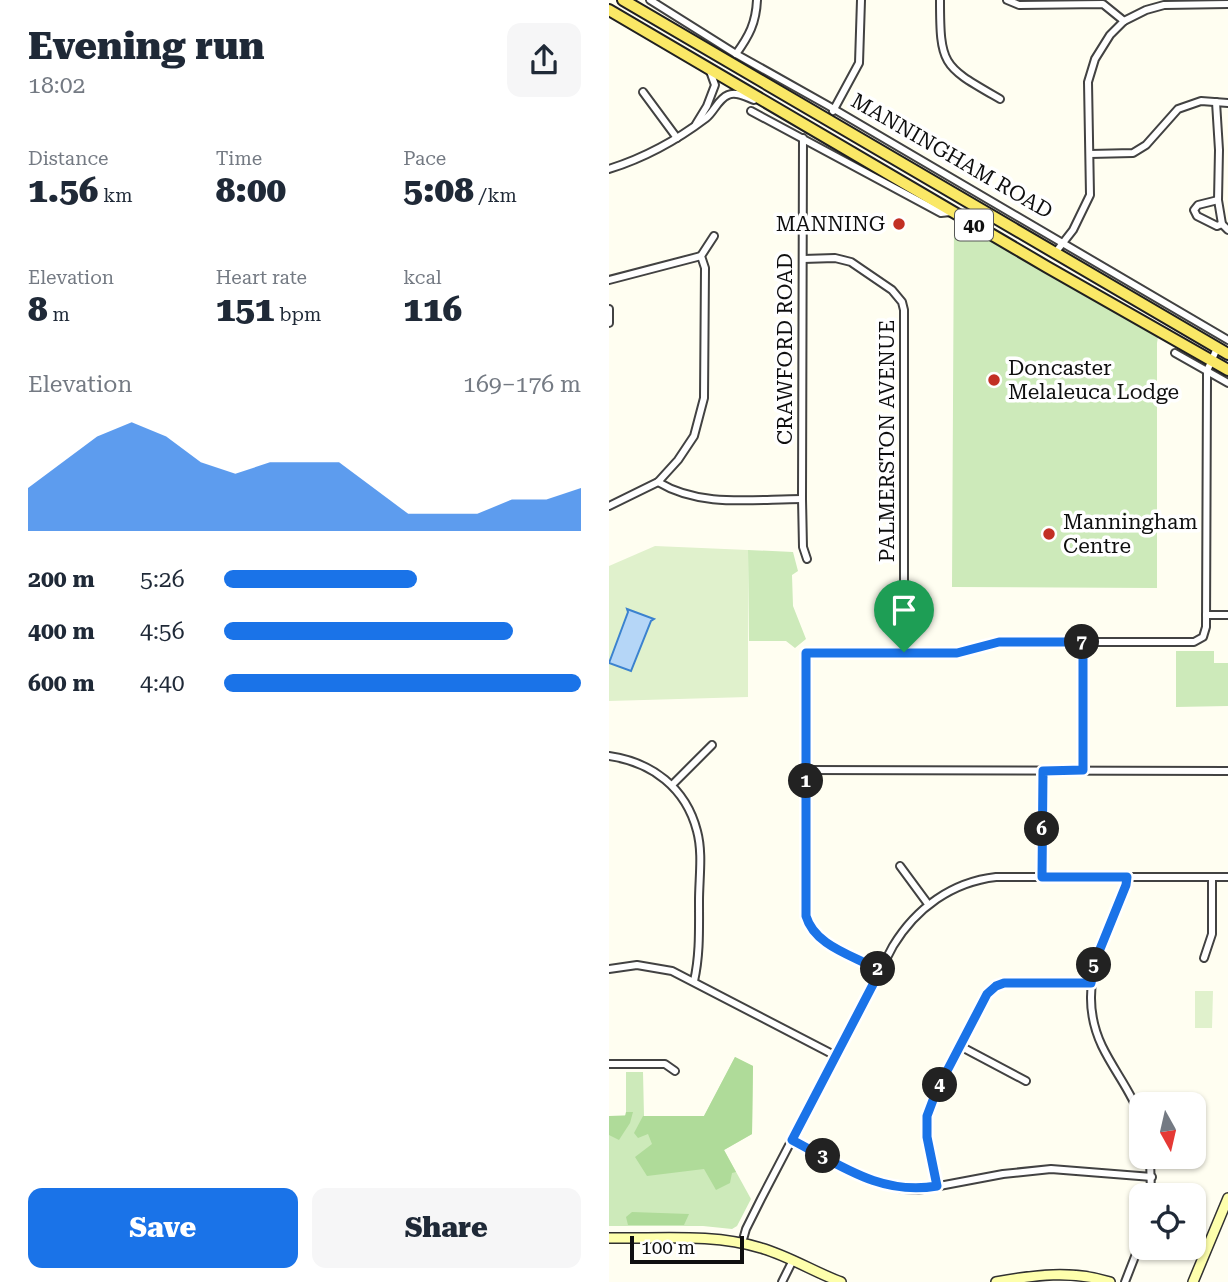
<!DOCTYPE html>
<html lang="en">
<head>
<meta charset="utf-8">
<style>
	body { margin:0; font-family:"Roboto Serif",serif; background:#f6f6f7; color:#1f2937; height:100vh; display:flex; flex-direction:column; font-size:26px; white-space:nowrap }
	* { box-sizing:border-box; margin:0 }
	p { font-size:23px; color:#747a83 }
	.icon { flex:none; width:38px; height:38px; fill:none; stroke:currentColor; stroke-width:2; stroke-linecap:round; stroke-linejoin:round }
	.map { position:relative; flex:1; overflow:hidden }
	.panel { display:flex; flex-direction:column; background:#fff; width:609px }
	.panel>* { flex:none }
	.needle { width:46px; rotate:172deg }
	.controls { position:absolute; left:520px; top:1092px; display:grid; gap:14px }
	.controls a { display:grid; place-items:center; width:77px; height:77px; border-radius:14px; background:#fff; box-shadow:0 2px 5px #0004; font-size:35px }
	.scale { position:absolute; left:21px; bottom:18px; width:114px; box-sizing:border-box; padding-left:7px; border:4px solid #0f0f0f; border-top:0; font-size:19px; line-height:24px; white-space:nowrap; color:#0f0f0f; -webkit-text-stroke:5px #fff; paint-order:stroke }
	.pin { position:absolute; display:grid; place-items:center; width:60px; height:60px; color:#fff; margin:-72px -30px; border-radius:50% 50% 50% 0; rotate:-45deg; box-shadow:0 0 7px #0007 }
	.pin .icon { rotate:45deg }
	.km { position:absolute; width:35px; height:35px; margin:-18px; border-radius:50%; background:#222; color:#fff; font-size:19px; line-height:35px; text-align:center }
	.round { display:grid; place-items:center; flex:none; width:74px; height:74px; border-radius:14px; background:#f6f6f7 }
	.head { display:flex; align-items:center; justify-content:space-between; height:119px; padding:0 28px }
	h1 { font-size:38px; font-weight:800; line-height:52px }
	.stats { display:grid; grid-template-columns:repeat(3,1fr); gap:10px; height:119px; padding:7px 28px }
	.stats div { display:grid; align-content:center }
	.stats b { font-size:35px; font-weight:800 }
	.stats small { font-size:19px; font-weight:400 }
	.stats p { font-size:19px }
	.chart { height:196px; padding:14px 28px }
	.chart p { display:flex; justify-content:space-between }
	.chart svg { width:100%; height:126px; margin-top:7px; fill:#1a73e8; opacity:.7 }
	.button { display:flex; gap:14px; margin-top:auto; padding:14px 28px }
	.button a { flex:1; height:80px; border-radius:14px; background:#1a73e8; color:#fff; font-size:28px; font-weight:800; line-height:80px; text-align:center }
	.button a+a { background:#f6f6f7; color:#1f2937 }
	ul { padding:0 28px; list-style:none; font-size:23px }
	li { display:grid; grid-template-columns:112px 84px 1fr; align-items:center; height:52px }
	li i { height:18px; border-radius:9px; background:#1a73e8 }
	main { display:flex; flex:1; min-height:0 }
	.map>svg:first-child { display:block }
	.green { fill:#cdeaba }
	.forest { fill:#afdb99 }
	.pitch { fill:#e0f1cc }
	.water { fill:#b5d6f7; stroke:#3b82cf; stroke-width:2 }
	.lines { fill:none; stroke-linecap:round; stroke-linejoin:round }
	.minor-casing { stroke:#424242; stroke-width:10 }
	.secondary-casing { stroke:#313131; stroke-width:12 }
	.primary-casing { stroke:#202020; stroke-width:14 }
	.minor { stroke:#fff; stroke-width:6 }
	.secondary { stroke:#feffac; stroke-width:9 }
	.primary { stroke:#fae866; stroke-width:10 }
	.route-casing { stroke:#fff; stroke-width:14 }
	.route { stroke:#1a73e8; stroke-width:9 }
	.poi-dot { fill:#c23024; stroke:#fff; stroke-width:2.5 }
	.labels { text-anchor:middle; dominant-baseline:central; stroke-width:7; stroke-linejoin:round; paint-order:stroke }
	.shield { fill:#fff; stroke:#575757; stroke-width:2 }
	.shield-label { font-size:19px; font-weight:bold; fill:#0f0f0f }
	.street-label { font-size:21px; fill:#0f0f0f; stroke:#fff }
	.poi-label { font-size:21px; fill:#0f0f0f; stroke:#fff; text-anchor:start }
</style>
</head>
<body>
<main>
<section class="panel">
<div class="head"><div><h1>Evening run</h1><p>18:02</p></div><a class="round"><svg class="icon" aria-label="share" viewBox="0 0 24 24"><path d="M12 15V3M7 8l5-5 5 5M5 13v7h14v-7"/></svg></a></div>
<div class="stats">
<div><p>Distance</p><b>1.56<small> km</small></b></div>
<div><p>Time</p><b>8:00</b></div>
<div><p>Pace</p><b>5:08<small> /km</small></b></div>
</div>
<div class="stats">
<div><p>Elevation</p><b>8<small> m</small></b></div>
<div><p>Heart rate</p><b>151<small> bpm</small></b></div>
<div><p>kcal</p><b>116</b></div>
</div>
<div class="chart"><p><span>Elevation</span>169–176 m</p>
<svg viewBox="0 0 160 44" preserveAspectRatio="none"><path d="M0 44V29L10 20L20 11L30 6L40 11L50 20L60 24L70 20L80 20L90 20L100 29L110 38L120 38L130 38L140 33L150 33L160 29V44z"/></svg>
</div>
<ul>
<li><b>200 m</b>5:26<i style="width:54%"></i></li>
<li><b>400 m</b>4:56<i style="width:81%"></i></li>
<li><b>600 m</b>4:40<i style="width:100%"></i></li>
</ul>
<div class="button"><a>Save</a><a>Share</a></div>
</section>
<div class="map">
<svg width="619" height="1282" viewBox="0 0 619 1282">
	<rect width="100%" height="100%" fill="#fffef1"/>
	<g class="green">
		<path d="M349 215 550 331 548 343V588L343 587 345 221Z"/>
		<path d="M139 550 184 552 189 571 183 575 184 606 197 639 186 648 177 641H140Z"/>
		<path d="M567 651H605V663H619V706L567 707Z"/>
		<path d="M126 1057 144 1066 143 1134 115 1150 142 1199 128 1226 123 1229 94 1226H0V1116L17 1115V1072H34L35 1116H95Z"/>
	</g>
	<g class="forest">
		<path d="M126 1057 144 1066 143 1134 115 1150 127 1172 123 1173 121 1183 107 1190 95 1169 38 1176 26 1157 43 1144 39 1134 29 1138 25 1133 34 1116H95Z"/>
		<path d="M17 1112H24L21 1123 10 1140 0 1135V1116H16Z"/>
		<path d="M23 1212 80 1214 75 1225H19L17 1217Z"/>
	</g>
	<g class="pitch">
		<path d="M46 546 139 550V697L0 701V566Z"/>
		<path d="M586 991H604L603 1028H586Z"/>
	</g>
	<path class="water" d="M18 609 45 619 42 621 22 671 0 663 19 612Z"/>
	<g class="lines">
		<g class="minor-casing">
			<g id="minor">
				<path d="M41 0 127 54 218 105 619 340"/>
				<path d="M331 0C331 67 334 66 391 99"/>
				<path d="M398 0 410 5 494 4 515 21"/>
				<path d="M127 54C140 36 147 23 148 0"/>
				<path d="M34 92 68 138"/>
				<path d="M607 102 610 150 609 200 613 224 619 230"/>
				<path d="M142 111 332 213 342 212"/>
				<path d="M224 111 250 63 252 0"/>
				<path d="M87 124 98 106 106 85 101 71"/>
				<path d="M194 138 193 499 194 547 198 559"/>
				<path d="M481 154 524 153 537 145 569 109 592 101 619 103"/>
				<path d="M0 169C35 158 68 140 97 118 105 112 109 99 119 95 127 91 137 97 145 100"/>
				<path d="M609 200 589 205 585 210 588 216 608 226 613 224"/>
				<path d="M446 253 464 230 481 195 479 82 486 59 501 35 515 21 537 10 555 5 619 4"/>
				<path d="M194 259 226 258 242 262 283 290 293 302 295 310V652"/>
				<path d="M0 280 92 256"/>
				<path d="M0 309V323"/>
				<path d="M566 353 619 383"/>
				<path d="M49 482C92 508 145 499 193 499"/>
				<path d="M0 506 49 482 69 460 85 436 95 398 96 268 92 256 105 236"/>
				<path d="M597 615H619"/>
				<path d="M474 642V770"/>
				<path d="M0 756C43 762 77 788 88 831 94 853 90 878 90 901 90 928 91 955 85 981"/>
				<path d="M196 770 619 771"/>
				<path d="M64 784 103 745"/>
				<path d="M291 866 319 904"/>
				<path d="M433 877 434 770"/>
				<path d="M518 877 516 890C494 943 466 989 493 1046 505 1071 522 1091 532 1118"/>
				<path d="M595 958 603 934V878"/>
				<path d="M0 969 28 965 63 971 227 1056"/>
				<path d="M271 971C247 956 205 946 197 916V653H348L391 642H585L594 637 597 627 598 379V371L608 348"/>
				<path d="M351 1046 417 1081"/>
				<path d="M0 1064H56L66 1071"/>
				<path d="M581 1104 586 1098"/>
				<path d="M183 1140C222 1160 264 1190 309 1190L394 1174 442 1169 543 1177"/>
				<path d="M541 1157 542 1195"/>
				<path d="M328 1186 319 1137 318 1116 327 1092 378 994 387 986 395 983H482"/>
				<path d="M133 1243 137 1229 152 1199 284 946C307 908 343 882 387 877H619"/>
				<path d="M173 1282 184 1260"/>
				<path d="M516 1282 532 1241"/>
			</g>
		</g>
		<g class="secondary-casing">
			<g id="secondary">
				<path d="M0 1238C50 1239 104 1233 152 1248 180 1256 205 1272 232 1282"/>
				<path d="M387 1282C425 1275 463 1270 501 1282"/>
				<path d="M584 1282 619 1198"/>
			</g>
		</g>
		<g class="primary-casing">
			<g id="primary">
				<path d="M14 0 619 354"/>
				<path d="M0 10 438 267 619 370"/>
			</g>
		</g>
		<use href="#minor" class="minor"/>
		<use href="#secondary" class="secondary"/>
		<use href="#primary" class="primary"/>
	</g>
	<g class="lines">
		<g class="route-casing">
			<path id="route" d="M390 642H474V770L434 771 433 877H518L517 885 487 959 482 983H395L387 986 378 994 327 1092 318 1116V1137L328 1186C272 1196 231 1165 183 1140L271 971C247 956 206 947 197 916V653H348Z"/>
		</g>
		<use href="#route" class="route"/>
	</g>
	<g class="poi-dot">
		<circle cx="290" cy="224" r="7"/>
		<circle cx="385" cy="380" r="7"/>
		<circle cx="440" cy="534" r="7"/>
	</g>
	<g class="labels">
		<rect class="shield" x="346" y="209.5" width="38" height="31" rx="5"/>
		<g class="shield-label">
			<text x="365" y="225">40</text>
		</g>
		<g class="street-label">
			<text transform="translate(343 156) rotate(30)">MANNINGHAM ROAD</text>
			<text transform="translate(176 349) rotate(-90)">CRAWFORD ROAD</text>
			<text transform="translate(278 441) rotate(-90)">PALMERSTON AVENUE</text>
		</g>
		<g class="poi-label">
			<text x="276" y="224" text-anchor="end">MANNING</text>
			<text x="399" y="368">Doncaster<tspan x="399" dy="24">Melaleuca Lodge</tspan></text>
			<text x="454" y="522">Manningham<tspan x="454" dy="24">Centre</tspan></text>
		</g>
	</g>
</svg>
<div class="controls">
<a><svg class="needle" viewBox="-14 -14 28 28"><path d="M0-13l5 13h-10z" fill="#e53935"/><path d="M0 13l5-13h-10z" fill="#747a83"/></svg></a>
<a><svg class="icon" aria-label="locate" viewBox="0 0 24 24"><circle cx="12" cy="12" r="6"/><path d="M12 2v4M12 18v4M2 12h4M18 12h4"/></svg></a>
</div>
<div class="scale">100 m</div>
<div class="pin" style="left:295px;top:652px;background:#1e9e55"><svg class="icon" aria-label="arrive" viewBox="0 0 24 24"><path d="M6 21V4h12l-3 4 3 4H6"/></svg></div>
<b class="km" style="left:197px;top:781px">1</b>
<b class="km" style="left:269px;top:969px">2</b>
<b class="km" style="left:214px;top:1156px">3</b>
<b class="km" style="left:331px;top:1085px">4</b>
<b class="km" style="left:485px;top:965px">5</b>
<b class="km" style="left:433px;top:829px">6</b>
<b class="km" style="left:473px;top:642px">7</b>
</div>
</main>
</body>
</html>
